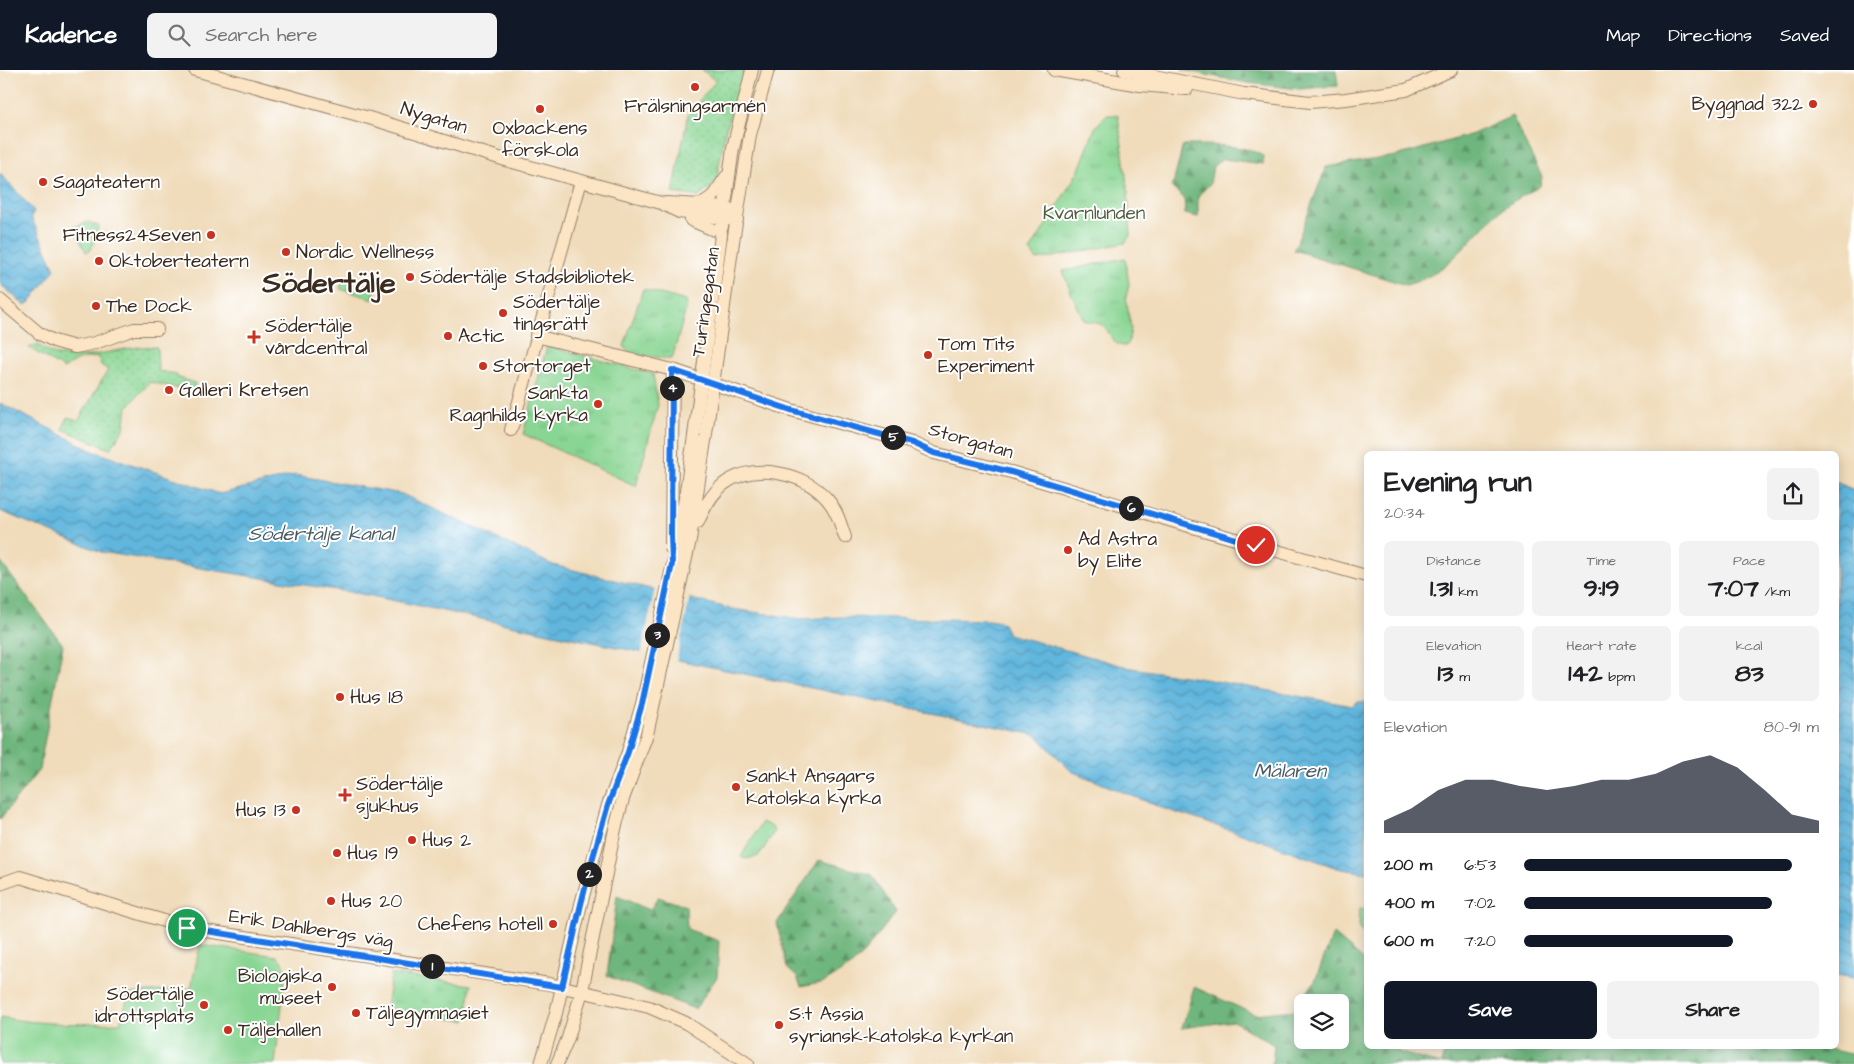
<!DOCTYPE html>
<html lang="en">
<head>
<meta charset="utf-8">
<style>
	body { margin:0; font-family:"Architects Daughter",sans-serif; background:#f2f2f2; color:#202124; height:100vh; display:flex; flex-direction:column; font-size:19px; white-space:nowrap }
	* { box-sizing:border-box; margin:0 }
	p { font-size:16px; color:#757577 }
	.icon { flex:none; width:28px; height:28px; fill:none; stroke:currentColor; stroke-width:2; stroke-linecap:round; stroke-linejoin:round }
	.map { position:relative; flex:1; overflow:hidden }
	.details { position:absolute; left:1364px; top:381px; width:475px; height:598px; display:flex; flex-direction:column; background:#fff; border-radius:8px; box-shadow:0 2px 12px #0003 }
	.details>* { flex:none }
	.fabs { position:absolute; left:1294px; top:924px; display:grid; gap:10px }
	.fabs a { display:grid; place-items:center; width:55px; height:55px; border-radius:8px; background:#fff; box-shadow:0 2px 12px #0003; font-size:25px }
	.pin { position:absolute; display:grid; place-items:center; width:42px; height:42px; color:#fff; margin:-21px; border:2px solid #fff; border-radius:50%; box-shadow:0 1px 5px #0007 }
	.km { position:absolute; width:25px; height:25px; margin:-12px; border-radius:50%; background:#222; color:#fff; font-size:14px; line-height:25px; text-align:center }
	.round { display:grid; place-items:center; flex:none; width:52px; height:52px; border-radius:8px; background:#f2f2f2 }
	.headline { display:flex; align-items:center; justify-content:space-between; height:85px; padding:0 20px }
	h1 { font-size:28px; font-weight:700; line-height:38px }
	.stats { display:grid; grid-template-columns:repeat(3,1fr); gap:8px; height:85px; padding:5px 20px }
	.stats div { display:grid; align-content:center; border-radius:8px; background:#f2f2f2; text-align:center }
	.stats b { font-size:25px; font-weight:700 }
	.stats small { font-size:14px; font-weight:400 }
	.stats p { font-size:14px }
	.chart { height:140px; padding:10px 20px }
	.chart p { display:flex; justify-content:space-between }
	.chart svg { width:100%; height:90px; margin-top:5px; fill:#111827; opacity:.7 }
	.primary-button { display:flex; gap:10px; margin-top:auto; padding:10px 20px }
	.primary-button a { flex:1; height:58px; border-radius:8px; background:#111827; color:#fff; font-size:20px; font-weight:700; line-height:58px; text-align:center }
	.primary-button a+a { background:#f2f2f2; color:#202124 }
	ul { padding:0 20px; list-style:none; font-size:16px }
	li { display:grid; grid-template-columns:80px 60px 1fr; align-items:center; height:38px }
	li i { height:12px; border-radius:6px; background:#111827 }
	header { display:flex; align-items:center; gap:30px; box-sizing:border-box; height:70px; padding:0 25px; background:#111827; color:#fff }
	header strong { font-size:24px }
	nav { display:flex; gap:28px; margin-inline-start:auto; font-size:18px }
	.search { width:350px; height:45px; background:#f2f2f2; display:flex; align-items:center; gap:12px; box-sizing:border-box; padding:0 18px; border-radius:8px; color:#757577; font-size:19px }
	.map>svg:first-child { display:block }
	.grass { fill:url(#grass-dots); stroke:#628058 }
	.forest { fill:url(#forest-firs); stroke:#54704e; fill-rule:evenodd }
	.park { fill:url(#park-tufts); stroke:#628058 }
	.pitch { fill:#89d593; stroke:#628058 }
	.water { fill:url(#water-waves); stroke:#4e707e }
	.pier { fill:#f0dbba }
	.lines { fill:none; stroke-linecap:round; stroke-linejoin:round }
	.secondary-casing { stroke:#96826c; stroke-width:14 }
	.secondary { stroke:#fce5c4; stroke-width:12 }
	.secondary-bridge-casing { stroke:#96826c; stroke-width:14; stroke-linecap:butt }
	.secondary-bridge { stroke:#fce5c4; stroke-width:12 }
	.route-casing { stroke:#fff; stroke-width:10 }
	.route { stroke:#1a73e8; stroke-width:6 }
	.poi-dot { fill:#c8321e; stroke:#fff; stroke-width:2 }
	.labels { text-anchor:middle; dominant-baseline:central; stroke-width:4; stroke-linejoin:round; paint-order:stroke }
	.poi-label { font-size:19px; fill:#3b2a1e; stroke:#fff; text-anchor:start }
	.street-label { font-size:19px; fill:#3b2a1e; stroke:#fff }
	.park-label { font-size:19px; fill:#525d41; stroke:#fff }
	.water-label { font-size:20px; font-style:italic; fill:#485b61; stroke:#fff }
	.town-label { font-size:29px; font-weight:bold; fill:#3b2a1e; stroke:#fff }
</style>
</head>
<body>
<header>
<strong>Kadence</strong>
<div class="search"><svg class="icon" aria-label="search" viewBox="0 0 24 24"><circle cx="10" cy="10" r="6"/><path d="M15 15l6 6"/></svg>Search here</div>
<nav><a>Map</a><a>Directions</a><a>Saved</a></nav>
</header>
<div class="map">
<svg width="1854" height="994" viewBox="0 0 1854 994">
	<defs>
		<pattern id="grass-dots" width="8" height="8" patternUnits="userSpaceOnUse" patternTransform="scale(1.25)"><rect width="8" height="8" fill="#89d593"/><path d="M2 2h.1M6 6h.1" fill="none" stroke="#77b77e" stroke-width="1.8" stroke-linecap="round"/></pattern>
		<pattern id="forest-firs" width="22" height="20" patternUnits="userSpaceOnUse" patternTransform="scale(1.25)"><rect width="22" height="20" fill="#6eb67d"/><path d="M5 1l3.5 6h-7zM16 11l3.5 6h-7z" fill="#5c9466"/></pattern>
		<pattern id="park-tufts" width="24" height="20" patternUnits="userSpaceOnUse" patternTransform="scale(1.25)"><rect width="24" height="20" fill="#89d593"/><path d="M3 7l-1-3M5 7V3M7 7l1-3M15 17l-1-3M17 17v-4M19 17l1-3" fill="none" stroke="#77b77e"/></pattern>
		<pattern id="water-waves" width="16" height="10" patternUnits="userSpaceOnUse" patternTransform="scale(1.25)"><rect width="16" height="10" fill="#61b6dd"/><path d="M0 5q4-4 8 0t8 0" fill="none" stroke="#5194b3"/></pattern>
	</defs>
	<rect width="100%" height="100%" fill="#fff"/>
	<filter id="ink" filterUnits="userSpaceOnUse"><feTurbulence type="fractalNoise" baseFrequency=".02" numOctaves="2"/><feDisplacementMap in="SourceGraphic" scale="10" xChannelSelector="R" yChannelSelector="G"/><feConvolveMatrix kernelMatrix="1 2 1 2 8 2 1 2 1" color-interpolation-filters="sRGB"/></filter>
	<filter id="wash" filterUnits="userSpaceOnUse"><feTurbulence type="fractalNoise" baseFrequency=".0096" numOctaves="4" result="noise"/><feDisplacementMap in="SourceGraphic" scale="20" xChannelSelector="R" yChannelSelector="G"/><feGaussianBlur stdDeviation="1.12" result="paint"/><feColorMatrix in="noise" values="0 0 0 0 0 0 0 0 0 0 0 0 0 0 0 0 0 1.4 0 .05"/><feComposite in="paint" operator="in"/></filter>
	<g filter="url(#wash)">
		<rect width="100%" height="100%" fill="#f0dbba"/>
		<g class="grass">
			<path d="M702 0H745L725 62 716 113 699 127 673 123 688 44 716 11Z"/>
			<path d="M37 274C43 278 50 284 57 285 91 292 123 274 157 277L158 301 176 304 177 307 195 313 193 322 150 312 127 337 124 359 110 379 62 359 68 347 78 351 108 300 101 295 98 287C80 289 78 288 64 299L29 278Z"/>
		</g>
		<g class="forest">
			<path d="M1182 0H1336L1338 16 1299 19 1248 13Z"/>
			<path d="M1512 46 1542 107 1540 116C1527 124 1512 131 1501 140 1469 168 1450 204 1406 215L1294 180 1326 97 1396 86 1473 64Z"/>
			<path d="M1183 75C1205 75 1245 74 1264 86L1263 94 1223 89 1213 96 1210 114 1198 126V147L1185 144 1184 128 1172 118Z"/>
			<path d="M0 491 63 575 39 700 0 749Z"/>
			<path d="M819 790 872 805 896 842 864 883 851 896 825 912 801 917 797 907 787 898 777 853Z"/>
			<path d="M617 826 650 840 658 827 686 836 687 859 719 871 717 907 695 939 607 906Z"/>
			<path d="M1333 864 1366 892V976H1399L1398 982 1440 994H1272L1274 975 1233 951 1182 958 1194 917 1254 944 1294 940 1315 911ZM1302 932H1340V970H1302Z"/>
			<path d="M1446 976H1816L1854 985V994H1441Z"/>
		</g>
		<g class="park">
			<path d="M1106 45H1118L1128 122 1131 164 1125 173 1037 190 1030 181 1079 100 1095 58Z"/>
			<path d="M88 152 99 156 91 180 86 182 73 157Z"/>
			<path d="M1125 188 1129 214 1126 227 1131 258 1129 270 1126 276C1110 277 1112 259 1100 254 1095 252 1089 252 1084 250L1071 223 1063 201Z"/>
			<path d="M343 210 375 220 373 229 340 219Z"/>
			<path d="M643 219 686 231 687 236 672 289 630 284 624 276Z"/>
			<path d="M547 276 653 304 658 335 636 416 523 364Z"/>
			<path d="M762 752 772 757 774 762 759 786 745 789 741 787Z"/>
			<path d="M391 904 471 915 466 951 386 940Z"/>
		</g>
		<g class="pitch">
			<path d="M1360 838 1366 839V866L1359 859Z"/>
			<path d="M200 875 277 886 282 891 286 901 275 994H0V947C40 955 79 954 120 953L129 924 191 918Z"/>
		</g>
		<g class="water">
			<path d="M0 103 34 141 31 147 55 199 30 232 25 235 0 214Z"/>
			<path d="M0 333 93 381 220 424 295 405 402 424 553 495 732 539 802 549 841 547 988 550 1002 552 1008 564 1131 598 1204 609 1353 636 1356 632H1366V803L1337 798 1257 769 1162 738 1071 701 1036 665 367 525 101 482 0 441Z"/>
			<path d="M1836 412 1854 420V908L1836 905Z"/>
		</g>
		<path class="pier" d="M655 518 690 526 676 593 641 585Z"/>
	</g>
	<g filter="url(#ink)">
		<g class="lines">
			<g class="secondary-casing">
				<g id="secondary">
					<path d="M195 0 369 48 509 91 661 133 679 142 737 150"/>
					<path d="M1054 0 1140 15 1187 19"/>
					<path d="M1124 0 1244 24 1310 32 1346 29 1406 20 1451 0"/>
					<path d="M666 133 700 135 733 140"/>
					<path d="M700 135 713 126 726 107"/>
					<path d="M691 150 721 163"/>
					<path d="M722 157 733 78 752 0"/>
					<path d="M733 172 750 65 768 0"/>
					<path d="M0 230 40 264 54 271 75 277 95 273 134 259H157"/>
					<path d="M536 266 673 300 791 340 912 373 934 383 1011 402 1182 454 1366 506"/>
					<path d="M511 360 581 111"/>
					<path d="M698 452C704 438 711 424 724 414 754 392 803 402 827 429 837 440 840 453 845 467"/>
					<path d="M671 478 673 300"/>
					<path d="M0 814 20 807 187 858 550 914 649 937 686 953 748 994"/>
					<path d="M541 994 556 943 581 834 608 735 628 682 642 634 680 462 694 366"/>
					<path d="M557 994 568 968 582 921 615 759 623 729 647 664 690 470 706 364"/>
				</g>
			</g>
			<use href="#secondary" class="secondary"/>
			<g class="secondary-bridge-casing">
				<g id="secondary-bridge">
					<path d="M706 364 733 172"/>
					<path d="M694 366 721 165"/>
				</g>
			</g>
			<use href="#secondary-bridge" class="secondary-bridge"/>
		</g>
	</g>
	<g class="lines" filter="url(#ink)">
		<g class="route-casing">
			<path id="route" d="M187 858 562 917 581 834 593 787 608 735 628 682 642 634 672 494 671 466 672 300 791 340 912 373 934 383 1011 402 1256 475"/>
		</g>
		<use href="#route" class="route"/>
	</g>
	<g class="poi-dot">
		<circle cx="695" cy="17" r="5"/>
		<circle cx="1813" cy="34" r="5"/>
		<circle cx="540" cy="39" r="5"/>
		<circle cx="43" cy="112" r="5"/>
		<circle cx="211" cy="165" r="5"/>
		<circle cx="286" cy="182" r="5"/>
		<circle cx="99" cy="191" r="5"/>
		<circle cx="410" cy="207" r="5"/>
		<circle cx="96" cy="236" r="5"/>
		<circle cx="503" cy="243" r="5"/>
		<circle cx="448" cy="266" r="5"/>
		<path d="M251.5 259.5h5v5h5v5h-5v5h-5v-5h-5v-5h5z"/>
		<circle cx="928" cy="285" r="5"/>
		<circle cx="483" cy="296" r="5"/>
		<circle cx="169" cy="320" r="5"/>
		<circle cx="598" cy="334" r="5"/>
		<circle cx="1068" cy="480" r="5"/>
		<circle cx="340" cy="627" r="5"/>
		<circle cx="736" cy="717" r="5"/>
		<path d="M342.5 717.5h5v5h5v5h-5v5h-5v-5h-5v-5h5z"/>
		<circle cx="296" cy="740" r="5"/>
		<circle cx="412" cy="770" r="5"/>
		<circle cx="337" cy="783" r="5"/>
		<circle cx="331" cy="831" r="5"/>
		<circle cx="553" cy="854" r="5"/>
		<circle cx="332" cy="917" r="5"/>
		<circle cx="204" cy="935" r="5"/>
		<circle cx="356" cy="943" r="5"/>
		<circle cx="779" cy="955" r="5"/>
		<circle cx="228" cy="960" r="5"/>
	</g>
	<g class="labels">
		<g class="poi-label">
			<text x="1803" y="34" text-anchor="end">Byggnad 322</text>
			<text x="695" y="36" text-anchor="middle">Frälsningsarmén</text>
			<text x="540" y="58" text-anchor="middle">Oxbackens<tspan x="540" dy="22">förskola</tspan></text>
			<text x="53" y="112">Sagateatern</text>
			<text x="201" y="165" text-anchor="end">Fitness24Seven</text>
			<text x="296" y="182">Nordic Wellness</text>
			<text x="109" y="191">Oktoberteatern</text>
			<text x="420" y="207">Södertälje Stadsbibliotek</text>
			<text x="513" y="232">Södertälje<tspan x="513" dy="22">tingsrätt</tspan></text>
			<text x="106" y="236">The Dock</text>
			<text x="265" y="256">Södertälje<tspan x="265" dy="22">vårdcentral</tspan></text>
			<text x="458" y="266">Actic</text>
			<text x="938" y="274">Tom Tits<tspan x="938" dy="22">Experiment</tspan></text>
			<text x="493" y="296">Stortorget</text>
			<text x="179" y="320">Galleri Kretsen</text>
			<text x="588" y="323" text-anchor="end">Sankta<tspan x="588" dy="22">Ragnhilds kyrka</tspan></text>
			<text x="1078" y="469">Ad Astra<tspan x="1078" dy="22">by Elite</tspan></text>
			<text x="350" y="627">Hus 18</text>
			<text x="746" y="706">Sankt Ansgars<tspan x="746" dy="22">katolska kyrka</tspan></text>
			<text x="356" y="714">Södertälje<tspan x="356" dy="22">sjukhus</tspan></text>
			<text x="286" y="740" text-anchor="end">Hus 13</text>
			<text x="422" y="770">Hus 2</text>
			<text x="347" y="783">Hus 19</text>
			<text x="341" y="831">Hus 20</text>
			<text x="543" y="854" text-anchor="end">Chefens hotell</text>
			<text x="322" y="906" text-anchor="end">Biologiska<tspan x="322" dy="22">museet</tspan></text>
			<text x="194" y="924" text-anchor="end">Södertälje<tspan x="194" dy="22">idrottsplats</tspan></text>
			<text x="366" y="943">Täljegymnasiet</text>
			<text x="789" y="944">S:t Assia<tspan x="789" dy="22">syriansk-katolska kyrkan</tspan></text>
			<text x="238" y="960">Täljehallen</text>
		</g>
		<g class="street-label">
			<text transform="translate(434 48) rotate(17)">Nygatan</text>
			<text transform="translate(706 232) rotate(-82)">Turingegatan</text>
			<text transform="translate(971 371) rotate(16)">Storgatan</text>
			<text transform="translate(311 859) rotate(9)">Erik Dahlbergs väg</text>
		</g>
		<g class="park-label">
			<text x="1094" y="143">Kvarnlunden</text>
		</g>
		<g class="water-label">
			<text x="321" y="464">Södertälje kanal</text>
			<text x="1290" y="701">Mälaren</text>
		</g>
		<g class="town-label">
			<text x="329" y="213">Södertälje</text>
		</g>
	</g>
</svg>
<div class="fabs">
<a><svg class="icon" aria-label="layers" viewBox="0 0 24 24"><path d="M12 4l9 5-9 5-9-5zM3 14l9 5 9-5"/></svg></a>
</div>
<div class="pin" style="left:187px;top:858px;background:#1e9e55"><svg class="icon" aria-label="arrive" viewBox="0 0 24 24"><path d="M6 21V4h12l-3 4 3 4H6"/></svg></div>
<div class="pin" style="left:1256px;top:475px;background:#d93025"><svg class="icon" aria-label="check" viewBox="0 0 24 24"><path d="M5 12l5 5 9-10"/></svg></div>
<b class="km" style="left:432px;top:896px">1</b>
<b class="km" style="left:589px;top:804px">2</b>
<b class="km" style="left:657px;top:565px">3</b>
<b class="km" style="left:672px;top:318px">4</b>
<b class="km" style="left:893px;top:367px">5</b>
<b class="km" style="left:1131px;top:438px">6</b>
<section class="details">
<div class="headline"><div><h1>Evening run</h1><p>20:34</p></div><a class="round"><svg class="icon" aria-label="share" viewBox="0 0 24 24"><path d="M12 15V3M7 8l5-5 5 5M5 13v7h14v-7"/></svg></a></div>
<div class="stats">
<div><p>Distance</p><b>1.31<small> km</small></b></div>
<div><p>Time</p><b>9:19</b></div>
<div><p>Pace</p><b>7:07<small> /km</small></b></div>
</div>
<div class="stats">
<div><p>Elevation</p><b>13<small> m</small></b></div>
<div><p>Heart rate</p><b>142<small> bpm</small></b></div>
<div><p>kcal</p><b>83</b></div>
</div>
<div class="chart"><p><span>Elevation</span>80–91 m</p>
<svg viewBox="0 0 160 44" preserveAspectRatio="none"><path d="M0 44V38L10 32L20 23L30 18L40 18L50 21L60 23L70 21L80 18L90 18L100 15L110 9L120 6L130 12L140 23L150 35L160 38V44z"/></svg>
</div>
<ul>
<li><b>200 m</b>6:53<i style="width:91%"></i></li>
<li><b>400 m</b>7:02<i style="width:84%"></i></li>
<li><b>600 m</b>7:20<i style="width:71%"></i></li>
</ul>
<div class="primary-button"><a>Save</a><a>Share</a></div>
</section>
</div>
</body>
</html>
